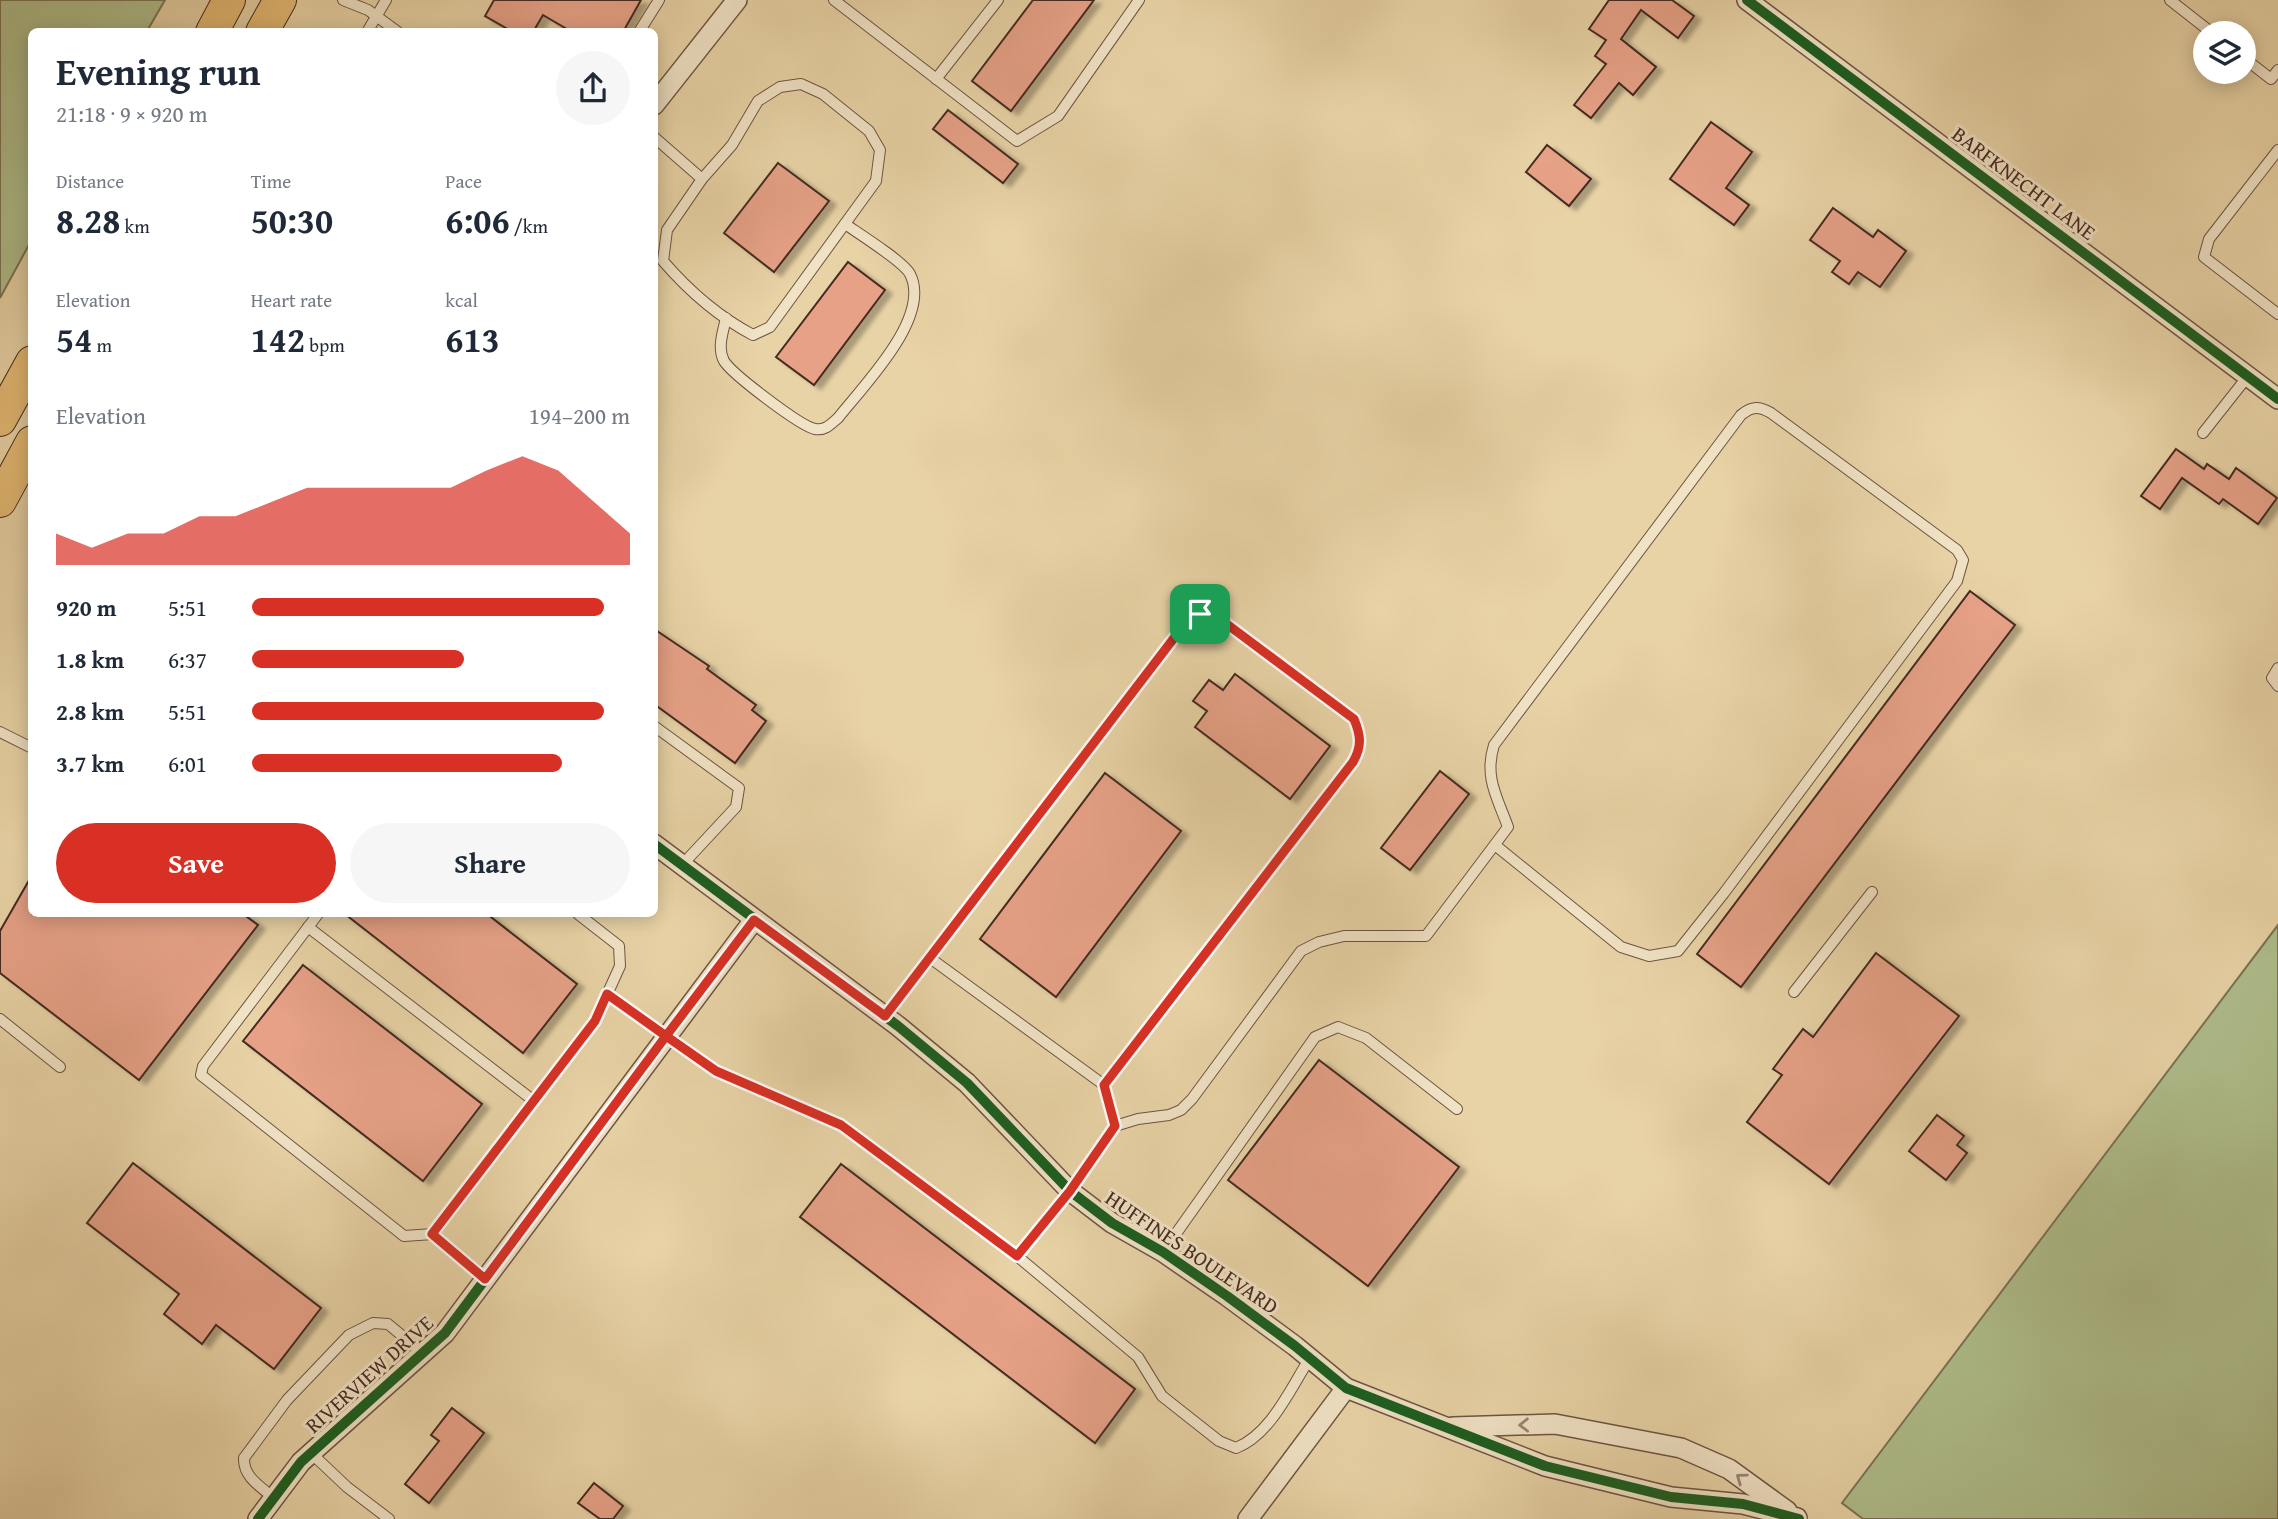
<!DOCTYPE html>
<html lang="en">
<head>
<meta charset="utf-8">
<style>
	body { margin:0; font-family:"Gentium Book Plus",serif; background:#f6f6f7; color:#1f2937; height:100vh; display:flex; flex-direction:column; font-size:26px; white-space:nowrap }
	* { box-sizing:border-box; margin:0 }
	p { font-size:23px; color:#747a83 }
	.icon { flex:none; width:38px; height:38px; fill:none; stroke:currentColor; stroke-width:2; stroke-linecap:round; stroke-linejoin:round }
	.map { position:relative; flex:1; overflow:hidden }
	.side { position:absolute; left:28px; top:28px; width:630px; height:889px; display:flex; flex-direction:column; background:#fff; border-radius:10px; box-shadow:0 4px 18px #0003 }
	.side>* { flex:none }
	.tools { position:absolute; left:2193px; top:21px; display:grid; gap:14px }
	.tools a { display:grid; place-items:center; width:63px; height:63px; border-radius:50%; background:#fff; box-shadow:0 4px 18px #0003; font-size:35px }
	.pin { position:absolute; display:grid; place-items:center; width:60px; height:60px; color:#fff; margin:-30px; border-radius:14px; box-shadow:0 4px 10px #0006 }
	.round { display:grid; place-items:center; flex:none; width:74px; height:74px; border-radius:37px; background:#f6f6f7 }
	.summary { display:flex; align-items:center; justify-content:space-between; height:119px; padding:0 28px }
	h1 { font-size:38px; font-weight:600; line-height:52px }
	.figures { display:grid; grid-template-columns:repeat(3,1fr); gap:10px; height:119px; padding:7px 28px }
	.figures div { display:grid; align-content:center }
	.figures b { font-size:35px; font-weight:600 }
	.figures small { font-size:19px; font-weight:400 }
	.figures p { font-size:19px }
	.chart { height:196px; padding:14px 28px }
	.chart p { display:flex; justify-content:space-between }
	.chart svg { width:100%; height:126px; margin-top:7px; fill:#d93025; opacity:.7 }
	.action { display:flex; gap:14px; margin-top:auto; padding:14px 28px }
	.action a { flex:1; height:80px; border-radius:42px; background:#d93025; color:#fff; font-size:28px; font-weight:600; line-height:80px; text-align:center }
	.action a+a { background:#f6f6f7; color:#1f2937 }
	ul { padding:0 28px; list-style:none; font-size:23px }
	li { display:grid; grid-template-columns:112px 84px 1fr; align-items:center; height:52px }
	li i { height:18px; border-radius:9px; background:#d93025 }
	.map>svg:first-child { display:block }
	.green { fill:#afbe8c; stroke:#7a7456; stroke-width:2 }
	.building { fill:#e6a187; stroke:#452a20; stroke-width:2; filter:url(#shadow) }
	.lines { fill:none; stroke-linecap:round; stroke-linejoin:round }
	.lane-casing { stroke:#6e5442; stroke-width:12 }
	.street-casing { stroke:#6e5442; stroke-width:22 }
	.primary-casing { stroke:#452a20; stroke-width:34 }
	.lane { stroke:#f0e2c5; stroke-width:10 }
	.street { stroke:#f0e2c5; stroke-width:19 }
	.primary { stroke:#e4ba73; stroke-width:32 }
	.cycleway-casing { stroke:#f0e2c5; stroke-width:15 }
	.cycleway { stroke:#1b5e20; stroke-width:10 }
	.oneway { stroke:#9a8672 }
	.route-casing { stroke:#fff; stroke-width:14 }
	.route { stroke:#d93025; stroke-width:9 }
	.labels { text-anchor:middle; dominant-baseline:central; stroke-width:6; stroke-linejoin:round; paint-order:stroke }
	.street-label { font-size:21px; fill:#452a20; stroke:#f0e2c5 }
</style>
</head>
<body>
<div class="map">
<svg width="2278" height="1519" viewBox="0 0 2278 1519">
	<defs>
		<filter id="shadow"><feDropShadow dx="7" dy="4" stdDeviation="2" flood-color="#0004"/></filter>
	</defs>
	<rect width="100%" height="100%" fill="#e8d3a6"/>
	<filter id="stains"><feTurbulence type="fractalNoise" baseFrequency=".00286" numOctaves="4"/><feColorMatrix values="0 0 0 0 .2 0 0 0 0 .09 0 0 0 0 .02 0 0 0 .5 -.17"/></filter>
	<radialGradient id="worn" r=".72"><stop offset=".6" stop-color="#630" stop-opacity="0"/><stop offset="1" stop-color="#630" stop-opacity=".3"/></radialGradient>
	<g class="green">
		<path d="M0 0H165L147 31 32 32 31 241 0 298Z"/>
		<path d="M2278 925V1519H1863L1842 1503Z"/>
	</g>
	<g class="building">
		<path d="M494 0H641L623 32H572L543 15 533 32H513L485 16Z"/>
		<path d="M1033 0H1094L1011 111 972 81Z"/>
		<path d="M1609 0H1672L1694 16 1678 38 1641 10 1621 39 1656 67 1633 95 1619 83 1591 118 1574 105 1606 64 1595 56 1606 40 1589 29Z"/>
		<path d="M948 110 1018 164 1003 183 933 129Z"/>
		<path d="M1711 122 1752 152 1726 188 1749 205 1734 225 1670 179Z"/>
		<path d="M1547 145 1591 179 1569 206 1526 172Z"/>
		<path d="M778 163 829 201 774 272 724 233Z"/>
		<path d="M1833 208 1873 237 1878 230 1906 251 1880 287 1858 272 1849 284 1832 272 1840 261 1810 240Z"/>
		<path d="M848 262 885 290 814 385 776 357Z"/>
		<path d="M2176 449 2204 469 2207 464 2229 479 2236 468 2277 498 2258 524 2223 499 2219 504 2182 478 2160 509 2141 496Z"/>
		<path d="M1970 591 2015 625 1741 987 1697 954Z"/>
		<path d="M654 629 709 666 707 669 756 705 752 710 766 721 735 763 654 704Z"/>
		<path d="M1235 674 1330 746 1290 799 1195 727 1207 711 1193 701 1209 680 1223 690Z"/>
		<path d="M1440 771 1469 794 1410 870 1381 848Z"/>
		<path d="M1105 773 1181 831 1056 997 980 939Z"/>
		<path d="M32 875V914H243L258 925 139 1080 0 973V931Z"/>
		<path d="M345 914H487L577 984 523 1053Z"/>
		<path d="M1876 953 1959 1016 1829 1184 1747 1122 1782 1075 1773 1069 1803 1029 1813 1037Z"/>
		<path d="M303 965 482 1104 423 1181 243 1041Z"/>
		<path d="M1319 1060 1459 1167 1368 1286 1228 1180Z"/>
		<path d="M1937 1115 1964 1136 1957 1145 1967 1153 1946 1180 1909 1151Z"/>
		<path d="M133 1163 321 1308 274 1369 216 1325 202 1344 164 1314 179 1294 87 1223Z"/>
		<path d="M841 1164 1135 1389 1095 1443 800 1217Z"/>
		<path d="M452 1408 484 1433 429 1503 405 1484 439 1441 431 1435Z"/>
		<path d="M594 1483 623 1506 613 1519H600L578 1503Z"/>
	</g>
	<g class="lines">
		<g class="lane-casing">
			<g id="lane">
				<path d="M343 0 368 10 398 32"/>
				<path d="M834 0 1017 141 1058 116 1139 0"/>
				<path d="M2170 0 2212 33"/>
				<path d="M367 32 386 0"/>
				<path d="M639 32 659 0"/>
				<path d="M2244 58 2271 79 2278 70"/>
				<path d="M936 79 998 0"/>
				<path d="M654 137 702 179 667 230 663 261C688 290 719 317 753 335L770 327 876 181 880 150 869 131 823 94 801 84 780 87 758 101 732 145 702 179"/>
				<path d="M2278 150 2209 239 2204 257 2278 314"/>
				<path d="M726 318C723 332 717 348 724 361 732 374 800 426 815 429 825 431 831 424 838 418 864 385 932 317 910 274 904 262 858 233 845 224"/>
				<path d="M2203 433 2248 376"/>
				<path d="M2278 668 2272 678 2278 686"/>
				<path d="M654 726 739 788 736 807 682 865"/>
				<path d="M0 732 32 748"/>
				<path d="M318 914 203 1066 201 1075 404 1236 433 1234 485 1278"/>
				<path d="M308 927 534 1101"/>
				<path d="M930 958 1104 1085"/>
				<path d="M1794 992 1872 892"/>
				<path d="M607 994 716 1071 841 1125 1017 1256 1138 1357 1162 1396 1219 1441 1236 1448C1271 1434 1290 1389 1310 1358"/>
				<path d="M885 1016 1174 638C1186 624 1193 615 1212 613L1354 719C1361 736 1362 746 1353 762L1104 1085 1115 1126"/>
				<path d="M0 1019 60 1067"/>
				<path d="M433 1234 595 1021 620 966 619 946 578 914"/>
				<path d="M1163 1252 1315 1037 1338 1027 1366 1038 1457 1109"/>
				<path d="M1017 1256 1070 1191 1115 1126 1138 1119 1169 1115 1181 1110 1192 1099 1301 951 1319 942 1344 936H1426L1508 827C1497 797 1484 777 1494 745L1741 415C1752 406 1759 406 1771 413L1957 550 1963 560 1957 581 1724 893 1678 951 1649 956 1621 947 1495 845"/>
				<path d="M311 1453 347 1487 389 1519"/>
				<path d="M274 1498C261 1487 243 1477 244 1458L287 1400 349 1335 373 1323 388 1324 423 1353"/>
			</g>
		</g>
		<g class="street-casing">
			<g id="street">
				<path d="M1747 0 2278 399"/>
				<path d="M654 105 737 0"/>
				<path d="M654 844 898 1026 967 1083 1070 1191 1112 1223 1163 1252 1227 1296 1295 1346 1346 1388 1545 1466 1671 1497 1743 1504 1797 1518"/>
				<path d="M1453 1427 1555 1424 1681 1448 1729 1469 1787 1511"/>
				<path d="M258 1519 301 1462 445 1333 754 920"/>
				<path d="M1248 1519 1346 1388"/>
			</g>
		</g>
		<g class="primary-casing">
			<g id="primary">
				<path d="M212 32 229 0"/>
				<path d="M262 32 280 0"/>
				<path d="M0 420 32 362"/>
				<path d="M0 501 32 442"/>
			</g>
		</g>
		<use href="#lane" class="lane"/>
		<use href="#street" class="street"/>
		<use href="#primary" class="primary"/>
		<g class="cycleway-casing">
			<g id="cycleway">
				<path d="M1747 0 2278 399"/>
				<path d="M654 844 898 1026 967 1083 1070 1191 1112 1223 1163 1252 1227 1296 1295 1346 1346 1388 1545 1466 1671 1497 1743 1504 1799 1519"/>
				<path d="M258 1519 301 1462 445 1333 754 920"/>
			</g>
		</g>
		<use href="#cycleway" class="cycleway"/>
	</g>
	<defs><path id="oneway-chevron" d="M-2-3.5L2.5 0L-2 3.5" fill="none" stroke-width="1.6" stroke-linecap="round" stroke-linejoin="round" transform="scale(1.75)"/></defs>
	<g class="oneway">
		<use href="#oneway-chevron" transform="translate(1524 1425) rotate(179)"/>
		<use href="#oneway-chevron" transform="translate(1741 1478) rotate(-144)"/>
	</g>
	<g class="lines">
		<g class="route-casing">
			<path id="route" d="M1200 614 1189 620 1174 638 885 1016 754 920 666 1036 607 994 595 1021 432 1234 485 1279 666 1036 716 1071 841 1125 1017 1256 1070 1191 1115 1126 1104 1085 1353 762C1362 746 1361 736 1354 719L1212 613 1200 614"/>
		</g>
		<use href="#route" class="route"/>
	</g>
	<g class="labels">
		<g class="street-label">
			<text transform="translate(2024 183) rotate(37)">BARFKNECHT LANE</text>
			<text transform="translate(1192 1252) rotate(34)">HUFFINES BOULEVARD</text>
			<text transform="translate(369 1374) rotate(-42)">RIVERVIEW DRIVE</text>
		</g>
	</g>
	<rect width="100%" height="100%" filter="url(#stains)"/>
	<rect width="100%" height="100%" fill="url(#worn)"/>
</svg>
<div class="tools">
<a><svg class="icon" aria-label="layers" viewBox="0 0 24 24"><path d="M12 4l9 5-9 5-9-5zM3 14l9 5 9-5"/></svg></a>
</div>
<div class="pin" style="left:1200px;top:614px;background:#1e9e55"><svg class="icon" aria-label="arrive" viewBox="0 0 24 24"><path d="M6 21V4h12l-3 4 3 4H6"/></svg></div>
<section class="side">
<div class="summary"><div><h1>Evening run</h1><p>21:18 · 9 × 920 m</p></div><a class="round"><svg class="icon" aria-label="share" viewBox="0 0 24 24"><path d="M12 15V3M7 8l5-5 5 5M5 13v7h14v-7"/></svg></a></div>
<div class="figures">
<div><p>Distance</p><b>8.28<small> km</small></b></div>
<div><p>Time</p><b>50:30</b></div>
<div><p>Pace</p><b>6:06<small> /km</small></b></div>
</div>
<div class="figures">
<div><p>Elevation</p><b>54<small> m</small></b></div>
<div><p>Heart rate</p><b>142<small> bpm</small></b></div>
<div><p>kcal</p><b>613</b></div>
</div>
<div class="chart"><p><span>Elevation</span>194–200 m</p>
<svg viewBox="0 0 160 44" preserveAspectRatio="none"><path d="M0 44V33L10 38L20 33L30 33L40 27L50 27L60 22L70 17L80 17L90 17L100 17L110 17L120 11L130 6L140 11L150 22L160 33V44z"/></svg>
</div>
<ul>
<li><b>920 m</b>5:51<i style="width:93%"></i></li>
<li><b>1.8 km</b>6:37<i style="width:56%"></i></li>
<li><b>2.8 km</b>5:51<i style="width:93%"></i></li>
<li><b>3.7 km</b>6:01<i style="width:82%"></i></li>
</ul>
<div class="action"><a>Save</a><a>Share</a></div>
</section>
</div>
</body>
</html>
